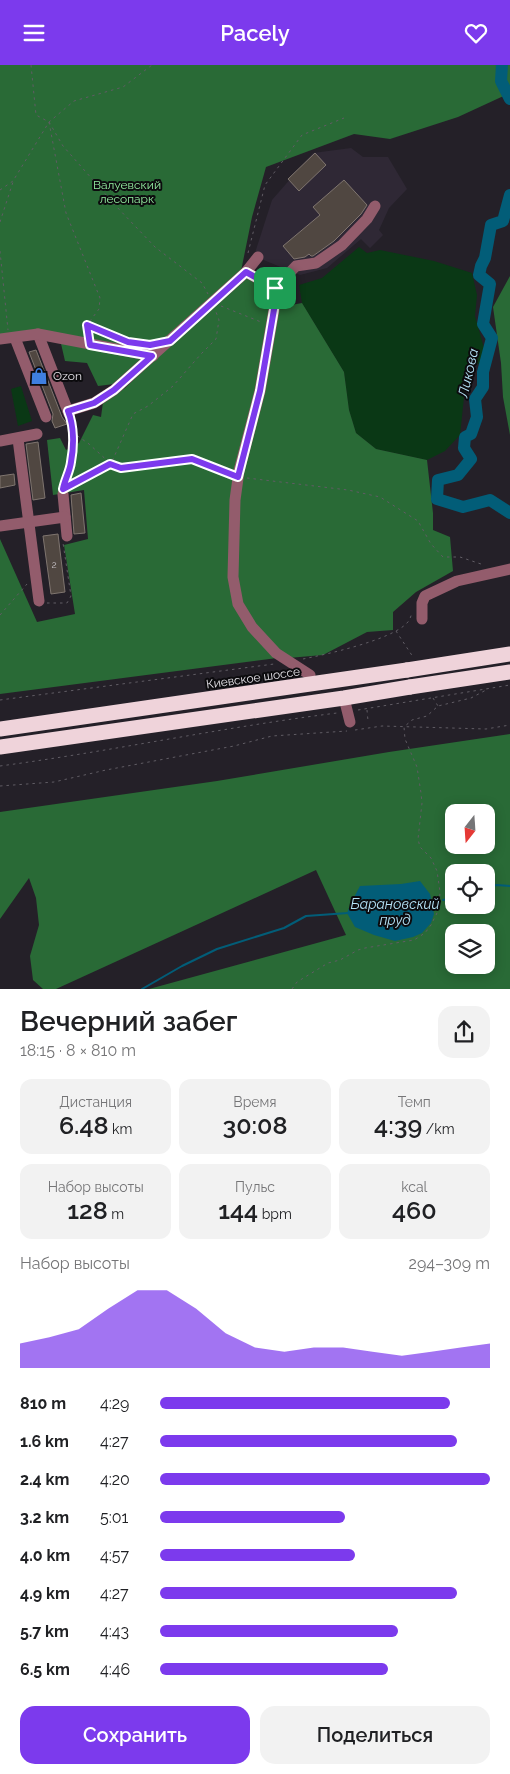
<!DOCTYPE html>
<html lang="ru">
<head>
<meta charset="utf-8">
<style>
	body { margin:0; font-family:Raleway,sans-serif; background:#f2f2f2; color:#202124; height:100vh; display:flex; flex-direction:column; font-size:19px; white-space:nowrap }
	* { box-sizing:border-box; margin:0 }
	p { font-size:16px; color:#757577 }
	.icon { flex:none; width:28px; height:28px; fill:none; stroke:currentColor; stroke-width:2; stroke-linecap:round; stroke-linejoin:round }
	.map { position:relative; height:924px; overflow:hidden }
	.details { display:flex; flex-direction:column; background:#fff; flex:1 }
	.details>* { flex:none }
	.needle { width:32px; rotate:197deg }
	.buttons { position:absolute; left:445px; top:739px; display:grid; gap:10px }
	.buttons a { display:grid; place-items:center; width:50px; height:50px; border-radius:10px; background:#fff; box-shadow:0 2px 12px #0003; font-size:25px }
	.pin { position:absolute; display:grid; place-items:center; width:42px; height:42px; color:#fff; margin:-21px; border-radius:10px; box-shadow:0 2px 8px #0006 }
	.round { display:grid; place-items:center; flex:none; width:52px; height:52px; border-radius:15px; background:#f2f2f2 }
	.overview { display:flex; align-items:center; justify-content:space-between; height:85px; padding:0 20px }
	h1 { font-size:28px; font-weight:600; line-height:38px }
	.stats { display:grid; grid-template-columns:repeat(3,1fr); gap:8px; height:85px; padding:5px 20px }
	.stats div { display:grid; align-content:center; border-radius:12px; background:#f2f2f2; text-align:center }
	.stats b { font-size:25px; font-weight:600 }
	.stats small { font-size:14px; font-weight:400 }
	.stats p { font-size:14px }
	.chart { height:140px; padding:10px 20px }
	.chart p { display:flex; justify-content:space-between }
	.chart svg { width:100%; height:90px; margin-top:5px; fill:#7c3aed; opacity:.7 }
	.action { display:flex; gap:10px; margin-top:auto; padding:10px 20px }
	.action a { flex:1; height:58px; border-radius:15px; background:#7c3aed; color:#fff; font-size:20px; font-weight:600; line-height:58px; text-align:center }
	.action a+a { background:#f2f2f2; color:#202124 }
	ul { padding:0 20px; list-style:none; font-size:16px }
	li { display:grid; grid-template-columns:80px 60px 1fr; align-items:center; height:38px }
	li i { height:12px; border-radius:6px; background:#7c3aed }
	header { display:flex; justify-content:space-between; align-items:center; height:65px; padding:0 20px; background:#7c3aed; color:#fff; font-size:22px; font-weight:600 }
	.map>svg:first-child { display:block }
	.built { fill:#2f2835 }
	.green { fill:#0a3815 }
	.forest { fill:#296a36; fill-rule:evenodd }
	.water { fill:#025d78 }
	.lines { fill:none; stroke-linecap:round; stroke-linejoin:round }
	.stream { stroke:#025d78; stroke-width:2 }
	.river { stroke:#025d78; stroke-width:12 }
	.building { fill:#504741; stroke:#7f756f }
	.path { stroke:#605c64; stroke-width:1; stroke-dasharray:2.5 4; stroke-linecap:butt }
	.minor { stroke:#935c6c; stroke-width:11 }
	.highway { stroke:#efd3da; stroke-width:15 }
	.highway-bridge { stroke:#efd3da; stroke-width:15 }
	.route-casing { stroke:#fff; stroke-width:10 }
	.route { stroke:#7c3aed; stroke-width:6 }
	.labels { text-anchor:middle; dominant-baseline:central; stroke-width:4; stroke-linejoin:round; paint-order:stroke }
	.number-label { font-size:10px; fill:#bfbabe }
	.park-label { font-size:12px; fill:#93eca0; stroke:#0c0b0e }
	.poi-label { font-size:12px; fill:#e4e1e7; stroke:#0c0b0e; text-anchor:start }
	.street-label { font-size:12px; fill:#e4e1e7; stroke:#0c0b0e }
	.water-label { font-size:14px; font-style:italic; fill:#b6e4f8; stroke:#0c0b0e }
</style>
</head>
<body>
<header><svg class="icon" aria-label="menu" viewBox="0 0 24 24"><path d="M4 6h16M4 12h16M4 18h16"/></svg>Pacely<svg class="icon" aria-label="heart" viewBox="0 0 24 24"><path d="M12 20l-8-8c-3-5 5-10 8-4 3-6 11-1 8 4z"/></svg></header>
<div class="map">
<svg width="510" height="924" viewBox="0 0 510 924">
	<rect width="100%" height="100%" fill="#242028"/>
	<path class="built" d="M351 83 363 92H388L407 124 389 143 379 165 383 170 370 183 361 174 327 203 300 210 254 191 272 135 313 88Z"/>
	<g class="green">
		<path d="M359 182 367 188 380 185 434 196 472 208 477 230 475 251 484 283 480 298 467 304 460 370 445 386 427 395 376 384 356 368 349 345 344 307 302 238 299 220 322 213Z"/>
		<path d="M21 321 32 356 18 361 11 324Z"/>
	</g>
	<g class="forest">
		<path d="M0 0H510V28L458 52 390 74 354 69 266 102 252 152 240 211 122 318 98 321 87 298 65 296 59 270 27 265 0 278Z"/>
		<path d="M510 211V370L503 332 501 298 493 242Z"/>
		<path d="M247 212 268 226 269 256 256 332 238 403 237 539 277 593 0 629V474L37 557 75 549 64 480 88 474 84 425 53 430 47 375 60 373 66 385 79 378 93 350 101 352 103 337 125 323 167 282Z"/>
		<path d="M302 238 344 307 349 345 356 368 376 384 427 395 433 448V465L450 472 453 506 416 527 393 547V565L367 567 323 590 288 593 255 562 242 537 236 510 237 437 280 242Z"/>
		<path d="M510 669V924H149L346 870 316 805 56 924H43L33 915 30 891 39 860 36 833 29 813 0 854V747L217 716 389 687ZM454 748H486V780H454ZM454 808H486V840H454ZM454 868H486V900H454Z"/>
	</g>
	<path class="water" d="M420 816 430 829 434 849 431 858 422 868 413 872 395 876 374 870 355 862 347 848 351 838 360 821 401 819Z"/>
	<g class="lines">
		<g class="stream">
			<path d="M486 822 497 820 510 821"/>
			<path d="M443 835 454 833"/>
			<path d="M430 838 436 837"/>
			<path d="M142 924 182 901 217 884 284 863 306 851 348 848"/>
		</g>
		<g class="river">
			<path d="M502 0 501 16 510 34"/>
			<path d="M510 130 503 156 491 160 485 193 481 201 479 210 490 219 483 259 492 273 483 307V322L475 334 477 352 471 369 465 372 464 383 471 394 458 410 438 415 437 434 463 442 490 435 510 448"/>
		</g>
	</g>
	<g class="building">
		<path d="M315 88 326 100 299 126 288 114Z"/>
		<path d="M344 115 367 140 361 149 334 176 313 191H311L309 189 305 192 294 194 283 181 320 150 313 142Z"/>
		<path d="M36 285 62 352 67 359 55 363 52 356 53 349 29 287Z"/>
		<path d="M38 377 45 433 33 435 26 379Z"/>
		<path d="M14 409 15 420 0 423V411Z"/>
		<path d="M81 428 85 468 74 469 71 430Z"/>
		<path d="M58 469 65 527 51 529 43 471Z"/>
	</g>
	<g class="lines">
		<g class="path">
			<path d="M31 0 36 50 49 57 66 148 100 233 99 244 87 260 89 269"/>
			<path d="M49 57 63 81 115 140 155 182 202 218 208 229"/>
			<path d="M0 125 13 116 49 57 74 36 123 22 152 0"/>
			<path d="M0 157 13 117"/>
			<path d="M0 186 8 265"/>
			<path d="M248 188 265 120 302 70 344 53"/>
			<path d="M221 241 261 257"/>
			<path d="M88 260 125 276"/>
			<path d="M142 279 150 280"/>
			<path d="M72 367 89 379 111 399 121 403 191 394 229 408"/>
			<path d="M247 413 348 425 380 432 418 456 431 479 443 492H460L484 500"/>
			<path d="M64 421 71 398 72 359"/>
			<path d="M68 421 111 399 133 349 148 341 173 321 201 289 216 274 219 255 216 247"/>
			<path d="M47 538H67L71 531 63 478"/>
			<path d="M0 550 27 519"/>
			<path d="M396 566 413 592"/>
			<path d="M303 594C328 589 391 575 407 558 410 555 411 551 412 547"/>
			<path d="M433 633 438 641"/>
			<path d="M0 635 274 599"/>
			<path d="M358 645 510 620"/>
			<path d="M367 645 368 656"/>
			<path d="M355 665 382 661 486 664 510 660"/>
			<path d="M0 701C113 686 224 662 337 648"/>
			<path d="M0 721 54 717 106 705 234 681 272 671 347 666"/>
			<path d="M292 924 297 917 328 898 340 895 358 885 365 883 414 875 425 868 431 860 439 844 440 827 437 806 431 793 420 782 418 774 422 738 421 728 417 702 405 674 404 662 412 655 427 651 438 641 471 633 488 624"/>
		</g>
		<g class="minor">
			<path d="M246 207 275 223"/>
			<path d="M275 223 277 227 260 326 239 406 235 435 233 512 238 539 252 562 276 588 310 610"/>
			<path d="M275 223 296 201 316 198 342 180 367 154 375 141"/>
			<path d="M38 269 69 349"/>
			<path d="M15 273 46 352"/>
			<path d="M0 274 38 269 153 291"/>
			<path d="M68 346 94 338 114 325 246 207 258 192"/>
			<path d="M18 374 39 536"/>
			<path d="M0 376 37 369"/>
			<path d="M63 429 67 471"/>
			<path d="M0 461 65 452"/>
			<path d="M422 554V538L425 531 457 516 510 504"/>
			<path d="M344 633 350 657"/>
		</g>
		<g class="highway">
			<path d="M0 664 407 605"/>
			<path d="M0 682 344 633 410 622"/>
		</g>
		<g class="highway-bridge">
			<path d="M407 605 510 589"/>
			<path d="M410 622 510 607"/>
		</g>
	</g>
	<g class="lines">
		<g class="route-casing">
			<path id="route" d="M246 207 275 223 277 227 260 326 238 412 192 394 121 403 110 399 63 424C65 414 70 406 71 397 74 381 74 361 68 346L94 338 114 325 152 291 90 280 87 260 128 277 150 280 170 276Z"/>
		</g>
		<use href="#route" class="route"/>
	</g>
	<defs>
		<g id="shop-bare" transform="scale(1.35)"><path d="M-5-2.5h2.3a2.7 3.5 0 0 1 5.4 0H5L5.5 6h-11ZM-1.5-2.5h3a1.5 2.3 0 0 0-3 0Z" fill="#3f7fe0" stroke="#0c0b0e" stroke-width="2.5" paint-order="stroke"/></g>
	</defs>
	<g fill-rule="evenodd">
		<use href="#shop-bare" x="39" y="311"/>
	</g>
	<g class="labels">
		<g class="number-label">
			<text x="54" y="499">2</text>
		</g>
		<g class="park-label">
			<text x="127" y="120">Валуевский<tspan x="127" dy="14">лесопарк</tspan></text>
		</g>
		<g class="poi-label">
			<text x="53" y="311">Ozon</text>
		</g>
		<g class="street-label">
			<text transform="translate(253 613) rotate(-8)">Киевское шоссе</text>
		</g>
		<g class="water-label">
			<text transform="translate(468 308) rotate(-77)">Ликова</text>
			<text x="395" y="839">Барановский<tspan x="395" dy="16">пруд</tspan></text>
		</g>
	</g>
</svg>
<div class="buttons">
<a><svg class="needle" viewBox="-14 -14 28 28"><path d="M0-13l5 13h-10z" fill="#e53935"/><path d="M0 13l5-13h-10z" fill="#757577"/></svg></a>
<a><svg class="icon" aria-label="locate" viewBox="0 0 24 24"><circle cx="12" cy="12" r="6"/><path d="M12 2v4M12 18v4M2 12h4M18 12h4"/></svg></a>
<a><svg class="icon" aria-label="layers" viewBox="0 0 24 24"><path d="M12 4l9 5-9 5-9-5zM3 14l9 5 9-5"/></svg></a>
</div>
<div class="pin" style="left:275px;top:223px;background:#1e9e55"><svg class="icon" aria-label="arrive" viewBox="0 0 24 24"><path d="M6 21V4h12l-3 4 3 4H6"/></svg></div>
</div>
<section class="details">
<div class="overview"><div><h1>Вечерний забег</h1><p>18:15 · 8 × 810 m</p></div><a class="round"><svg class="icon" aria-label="share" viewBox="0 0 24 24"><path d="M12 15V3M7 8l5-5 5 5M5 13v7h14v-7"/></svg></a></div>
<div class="stats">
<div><p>Дистанция</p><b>6.48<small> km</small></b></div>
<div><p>Время</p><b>30:08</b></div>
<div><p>Темп</p><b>4:39<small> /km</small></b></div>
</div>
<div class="stats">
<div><p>Набор высоты</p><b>128<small> m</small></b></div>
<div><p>Пульс</p><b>144<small> bpm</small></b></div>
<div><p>kcal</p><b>460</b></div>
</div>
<div class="chart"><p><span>Набор высоты</span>294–309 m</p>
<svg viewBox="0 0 160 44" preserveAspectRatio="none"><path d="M0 44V32L10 29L20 25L30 15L40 6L50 6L60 15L70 27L80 34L90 36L100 34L110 34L120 36L130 38L140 36L150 34L160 32V44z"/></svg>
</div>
<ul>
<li><b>810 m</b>4:29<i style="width:88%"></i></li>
<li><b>1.6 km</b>4:27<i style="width:90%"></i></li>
<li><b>2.4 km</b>4:20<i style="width:100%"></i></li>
<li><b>3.2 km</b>5:01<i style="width:56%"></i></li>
<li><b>4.0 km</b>4:57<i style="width:59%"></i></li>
<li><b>4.9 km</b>4:27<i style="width:90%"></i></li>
<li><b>5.7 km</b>4:43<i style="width:72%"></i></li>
<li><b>6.5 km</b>4:46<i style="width:69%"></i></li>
</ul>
<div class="action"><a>Сохранить</a><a>Поделиться</a></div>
</section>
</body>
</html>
